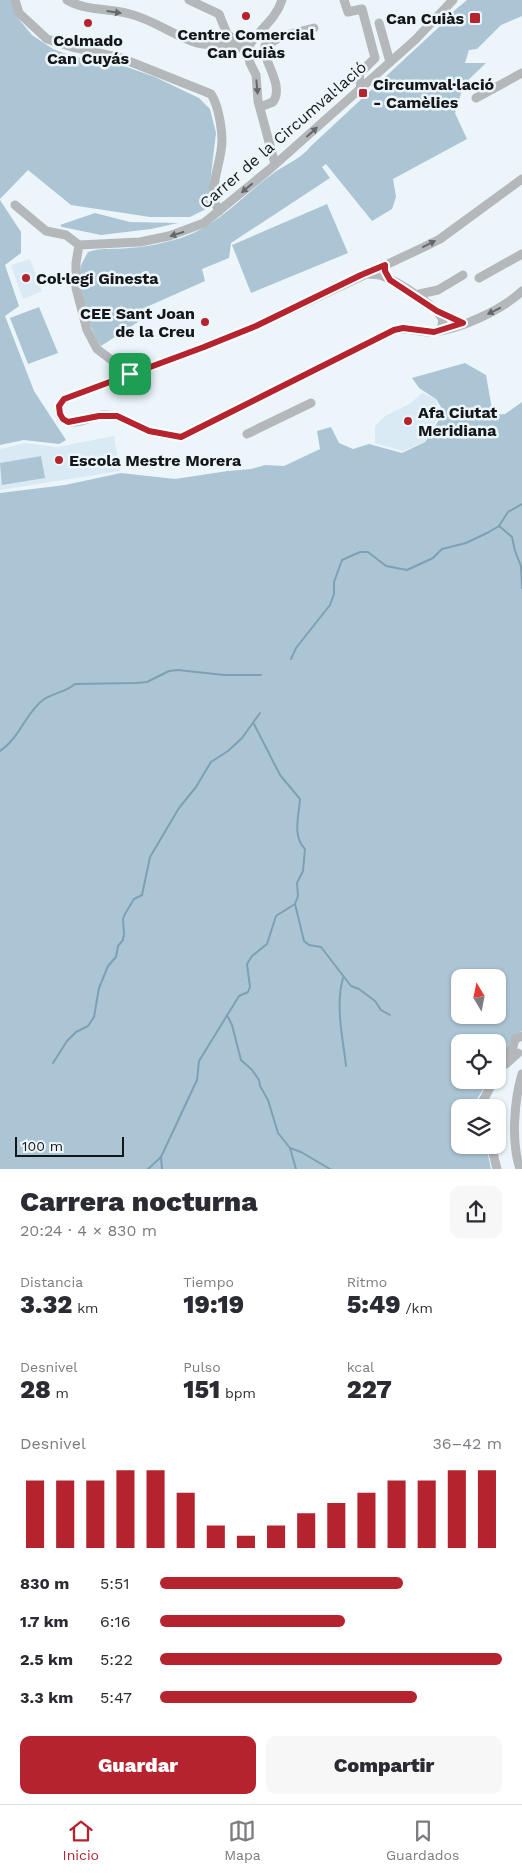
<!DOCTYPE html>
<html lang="es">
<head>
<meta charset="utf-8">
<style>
	body { margin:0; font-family:"Work Sans",sans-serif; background:#f7f7f7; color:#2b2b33; height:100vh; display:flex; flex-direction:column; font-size:19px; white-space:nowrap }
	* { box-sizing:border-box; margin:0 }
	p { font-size:16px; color:#7c7c81 }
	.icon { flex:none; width:28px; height:28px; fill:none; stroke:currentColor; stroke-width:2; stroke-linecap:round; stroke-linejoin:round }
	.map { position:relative; height:1169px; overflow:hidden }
	.drawer { display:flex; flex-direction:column; background:#fff; flex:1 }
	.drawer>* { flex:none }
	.needle { width:32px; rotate:350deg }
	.buttons { position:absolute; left:451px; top:969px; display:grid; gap:10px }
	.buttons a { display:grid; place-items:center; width:55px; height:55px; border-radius:10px; background:#fff; box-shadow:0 1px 4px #0004; font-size:25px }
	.scale { position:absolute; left:15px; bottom:12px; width:109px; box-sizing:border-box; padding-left:5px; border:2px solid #141719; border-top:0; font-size:14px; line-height:18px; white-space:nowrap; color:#141719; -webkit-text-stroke:4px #ebf5fa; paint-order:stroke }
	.pin { position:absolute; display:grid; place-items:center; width:42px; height:42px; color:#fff; margin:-21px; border-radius:10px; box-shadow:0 2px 8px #0006 }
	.round { display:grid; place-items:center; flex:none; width:52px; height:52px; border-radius:10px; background:#f7f7f7 }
	.head { display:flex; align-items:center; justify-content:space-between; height:85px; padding:0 20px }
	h1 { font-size:28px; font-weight:800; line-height:38px }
	.stats { display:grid; grid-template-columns:repeat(3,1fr); gap:8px; height:85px; padding:5px 20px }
	.stats div { display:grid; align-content:center }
	.stats b { font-size:25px; font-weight:800 }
	.stats small { font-size:14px; font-weight:400 }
	.stats p { font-size:14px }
	.chart { height:140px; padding:10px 20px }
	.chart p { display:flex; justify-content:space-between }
	.chart svg { width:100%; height:90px; margin-top:5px; stroke:#b4232e; stroke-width:6 }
	.cta { display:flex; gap:10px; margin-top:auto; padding:10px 20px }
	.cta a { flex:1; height:58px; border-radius:10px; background:#b4232e; color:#fff; font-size:20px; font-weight:800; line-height:58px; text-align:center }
	.cta a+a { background:#f7f7f7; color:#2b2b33 }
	ul { padding:0 20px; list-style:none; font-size:16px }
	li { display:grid; grid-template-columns:80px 60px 1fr; align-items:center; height:38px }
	li i { height:12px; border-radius:6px; background:#b4232e }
	.tabs { display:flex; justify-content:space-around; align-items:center; height:70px; border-top:1px solid #e1e1e2; background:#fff; font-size:14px; color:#7c7c81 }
	.tabs a { display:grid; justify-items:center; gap:2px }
	.tabs .current { color:#b4232e }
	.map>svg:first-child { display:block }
	.built { fill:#d9eaf4 }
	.green { fill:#acc5d4; fill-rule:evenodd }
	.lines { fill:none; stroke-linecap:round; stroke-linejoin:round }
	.stream { stroke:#7da0b4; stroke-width:2 }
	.minor { stroke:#b4b8bb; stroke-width:9 }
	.oneway { fill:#64686a }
	.route-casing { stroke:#fff; stroke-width:10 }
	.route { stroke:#b4232e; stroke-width:6 }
	.poi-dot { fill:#b4232e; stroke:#ebf5fa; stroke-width:2 }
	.labels { text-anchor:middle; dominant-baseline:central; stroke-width:5; stroke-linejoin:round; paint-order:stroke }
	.poi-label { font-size:16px; font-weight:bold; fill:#141719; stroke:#ebf5fa; text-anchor:start }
	.street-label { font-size:16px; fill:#141719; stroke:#ebf5fa }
</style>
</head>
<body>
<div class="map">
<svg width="522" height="1169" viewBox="0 0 522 1169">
	<rect width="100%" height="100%" fill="#ebf5fa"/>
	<g class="built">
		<path d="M30 259 42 291 23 299 11 265Z"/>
		<path d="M422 393 435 398 440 414 424 442 403 451 375 443V426L385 416 411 403Z"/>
		<path d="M114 436 120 471 0 490V449L25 443 57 447Z"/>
	</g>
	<g class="green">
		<path d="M0 0H11L17 17 32 35 53 49 74 57 107 60 155 77 199 98 210 109 216 133 210 183V207L190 217H150L71 205 28 170 0 199Z"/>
		<path d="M467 0H522V16L501 25 477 49 469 50 465 63H486L464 84 455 113 467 139 393 179 396 197 392 209 372 221 326 164 322 167 330 178 231 243 229 258 202 269 205 281 142 309 141 320 101 346C89 329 76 287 81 266 82 262 86 256 88 252 102 247 115 250 129 248 144 247 160 244 174 240 217 229 243 194 278 170 292 161 300 159 311 146L439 27 455 10Z"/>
		<path d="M0 200 21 232V253L5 265 19 306 5 316 34 391 66 440 59 444 24 440 0 445Z"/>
		<path d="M327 204 348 253 251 293 232 245Z"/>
		<path d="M95 213 130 222 178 223 151 229 101 235 62 227 60 225Z"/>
		<path d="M39 307 58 353 28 364 10 318Z"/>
		<path d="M465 363 486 375 493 415 505 414 522 402V1031L514 1035 498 1065V1042H460V1080H489L472 1107 460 1108V1145H486L491 1169H0V493L65 485 121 473 175 479 228 471 251 469 265 465 284 466 320 449 317 431 331 427 339 443 353 449 369 444 402 453 425 442 444 412 436 399 419 388 412 378ZM460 978H498V1015H460Z"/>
		<path d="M41 456 45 478 2 485 0 463Z"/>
	</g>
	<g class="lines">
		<g class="stream">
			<path d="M499 526 512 537 515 551 521 566 522 588"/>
			<path d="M291 659 296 648 330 605 334 594V582L342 560 360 552H368L386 566 407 570 433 558 442 549 466 543 489 532 499 526 508 512 522 504"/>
			<path d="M0 751C20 738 26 712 43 700 53 693 66 692 75 684L136 683 147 682 169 671 178 670 224 675H261"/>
			<path d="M295 904 304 941 309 945 321 947 351 986 359 989 375 1001 381 1010 390 1015"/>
			<path d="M343 978C335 1006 343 1038 346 1066"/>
			<path d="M228 1017 232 1025 241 1060 252 1070 259 1080 260 1086 268 1100 278 1133 290 1148 296 1169"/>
			<path d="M53 1063 67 1041 76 1032 88 1026 94 1017 99 988 108 966 116 957 118 946 123 940 124 934 123 919 125 914 134 899 142 895 150 857 179 808 196 787 211 762 228 751 242 738 260 713"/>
			<path d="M290 1148 301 1152 330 1169"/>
			<path d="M161 1157 162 1169"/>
			<path d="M148 1169 161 1157 197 1080 199 1061 239 996 248 992 250 987 247 964 252 956 267 944 276 916 295 904 298 896 297 883 303 871 305 849C292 836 299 816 300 799L280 775 254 724"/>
		</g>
		<g class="minor">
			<path d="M15 0 19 13 47 39 72 47 121 58 211 94C219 106 224 136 221 151 219 165 211 187 214 201 215 204 218 208 219 211"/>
			<path d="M67 0C86 11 109 8 130 14 154 20 174 36 197 43 213 47 231 45 247 49L250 63 256 75 258 101 275 164"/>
			<path d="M189 0 219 14 227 34 247 49C257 30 275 22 282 0"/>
			<path d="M344 0 348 12 362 9 375 58 359 74 361 88"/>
			<path d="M379 23 390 62"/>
			<path d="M476 98 522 73"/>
			<path d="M260 107 273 102C285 85 262 61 265 46L282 36 314 28"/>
			<path d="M522 179 440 239 424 247 256 326 204 347 64 399C58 406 56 417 67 421 77 425 93 416 104 415 121 414 133 425 147 430 158 434 170 435 181 437L394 330C407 326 418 333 432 332 459 330 502 310 522 291"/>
			<path d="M15 205 46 231 66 235 79 245"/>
			<path d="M367 274C373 274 377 274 383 276 398 282 436 305 443 320L441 330"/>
			<path d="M479 278 522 254"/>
			<path d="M415 295 438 290 463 275"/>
			<path d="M438 311 463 323"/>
			<path d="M130 374 97 349 87 330 76 288V263L79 245 140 242 169 236 204 223 270 169 415 40 453 0"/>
			<path d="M247 434 311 403"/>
			<path d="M506 1064 518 1053"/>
			<path d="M498 1074 504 1060 513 1047 515 1039 522 1036"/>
			<path d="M479 1108 494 1080"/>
			<path d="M491 1145 497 1169"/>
			<path d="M520 1169C511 1142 514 1101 522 1074"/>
		</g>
	</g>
	<defs><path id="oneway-solid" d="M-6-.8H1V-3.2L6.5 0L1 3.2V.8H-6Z" transform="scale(1.25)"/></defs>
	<g class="oneway">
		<use href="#oneway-solid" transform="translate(114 12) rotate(8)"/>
		<use href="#oneway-solid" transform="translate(257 87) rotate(85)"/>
		<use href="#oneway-solid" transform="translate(312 132) rotate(-42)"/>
		<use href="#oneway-solid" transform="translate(247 188) rotate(140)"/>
		<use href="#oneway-solid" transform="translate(177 234) rotate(163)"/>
		<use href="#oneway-solid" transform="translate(429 244) rotate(-27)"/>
		<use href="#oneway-solid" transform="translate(494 311) rotate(154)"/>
	</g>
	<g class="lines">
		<g class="route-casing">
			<path id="route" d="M385 265V271L390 280 437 311 463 323 434 332 403 328 394 330 181 437 149 431 117 416H99L68 422 63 419 60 414 59 406 64 399 204 347 256 326 361 275Z"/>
		</g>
		<use href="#route" class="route"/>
	</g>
	<g class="poi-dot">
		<circle cx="246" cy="16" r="5"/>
		<rect x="469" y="12" width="12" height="12" rx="2.5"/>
		<circle cx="88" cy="23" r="5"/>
		<rect x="358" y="88" width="10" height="10" rx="2.5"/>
		<circle cx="26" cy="278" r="5"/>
		<circle cx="205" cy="322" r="5"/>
		<circle cx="408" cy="421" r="5"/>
		<circle cx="59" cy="460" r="5"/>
	</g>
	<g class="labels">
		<g class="poi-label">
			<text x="464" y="18" text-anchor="end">Can Cuiàs</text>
			<text x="246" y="34" text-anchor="middle">Centre Comercial<tspan x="246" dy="18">Can Cuiàs</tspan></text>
			<text x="88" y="40" text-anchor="middle">Colmado<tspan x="88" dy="18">Can Cuyás</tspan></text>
			<text x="373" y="84">Circumval·lació<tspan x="373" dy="18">- Camèlies</tspan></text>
			<text x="36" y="278">Col·legi Ginesta</text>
			<text x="195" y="313" text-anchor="end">CEE Sant Joan<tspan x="195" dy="18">de la Creu</tspan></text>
			<text x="418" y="412">Afa Ciutat<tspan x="418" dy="18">Meridiana</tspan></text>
			<text x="69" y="460">Escola Mestre Morera</text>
		</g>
		<g class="street-label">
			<text transform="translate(283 135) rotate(-41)">Carrer de la Circumval·lació</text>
		</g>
	</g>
</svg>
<div class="buttons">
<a><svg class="needle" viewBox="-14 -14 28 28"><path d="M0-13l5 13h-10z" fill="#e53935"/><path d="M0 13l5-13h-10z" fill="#7c7c81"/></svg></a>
<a><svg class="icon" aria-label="locate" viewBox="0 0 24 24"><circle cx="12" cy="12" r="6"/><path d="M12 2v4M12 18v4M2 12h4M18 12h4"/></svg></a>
<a><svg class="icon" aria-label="layers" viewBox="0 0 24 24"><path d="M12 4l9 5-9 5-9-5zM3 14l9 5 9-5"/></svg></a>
</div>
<div class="scale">100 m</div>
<div class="pin" style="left:130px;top:374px;background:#1e9e55"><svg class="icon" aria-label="arrive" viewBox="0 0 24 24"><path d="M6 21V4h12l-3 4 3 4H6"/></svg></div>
</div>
<section class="drawer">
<div class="head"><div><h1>Carrera nocturna</h1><p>20:24 · 4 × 830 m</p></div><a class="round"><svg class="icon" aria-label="share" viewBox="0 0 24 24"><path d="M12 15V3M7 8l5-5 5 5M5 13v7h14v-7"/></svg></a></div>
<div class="stats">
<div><p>Distancia</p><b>3.32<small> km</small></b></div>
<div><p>Tiempo</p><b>19:19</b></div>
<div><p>Ritmo</p><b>5:49<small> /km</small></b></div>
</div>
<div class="stats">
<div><p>Desnivel</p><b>28<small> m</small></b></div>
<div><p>Pulso</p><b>151<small> bpm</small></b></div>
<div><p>kcal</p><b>227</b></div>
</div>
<div class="chart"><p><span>Desnivel</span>36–42 m</p>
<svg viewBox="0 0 160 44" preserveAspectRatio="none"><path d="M5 44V11M15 44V11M25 44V11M35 44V6M45 44V6M55 44V17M65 44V33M75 44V38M85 44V33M95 44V27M105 44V22M115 44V17M125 44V11M135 44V11M145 44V6M155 44V6"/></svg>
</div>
<ul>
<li><b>830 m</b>5:51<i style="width:71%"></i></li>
<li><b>1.7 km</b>6:16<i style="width:54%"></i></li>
<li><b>2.5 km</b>5:22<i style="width:100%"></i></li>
<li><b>3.3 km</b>5:47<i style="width:75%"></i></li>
</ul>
<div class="cta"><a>Guardar</a><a>Compartir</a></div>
</section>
<nav class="tabs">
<a class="current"><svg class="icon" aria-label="home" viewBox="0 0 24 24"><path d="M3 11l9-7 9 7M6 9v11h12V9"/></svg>Inicio</a>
<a><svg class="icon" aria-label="map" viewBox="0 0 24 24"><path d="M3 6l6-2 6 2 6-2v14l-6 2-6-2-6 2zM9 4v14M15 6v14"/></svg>Mapa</a>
<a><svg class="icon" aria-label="saved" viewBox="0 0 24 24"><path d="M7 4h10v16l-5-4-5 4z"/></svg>Guardados</a>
</nav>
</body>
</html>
